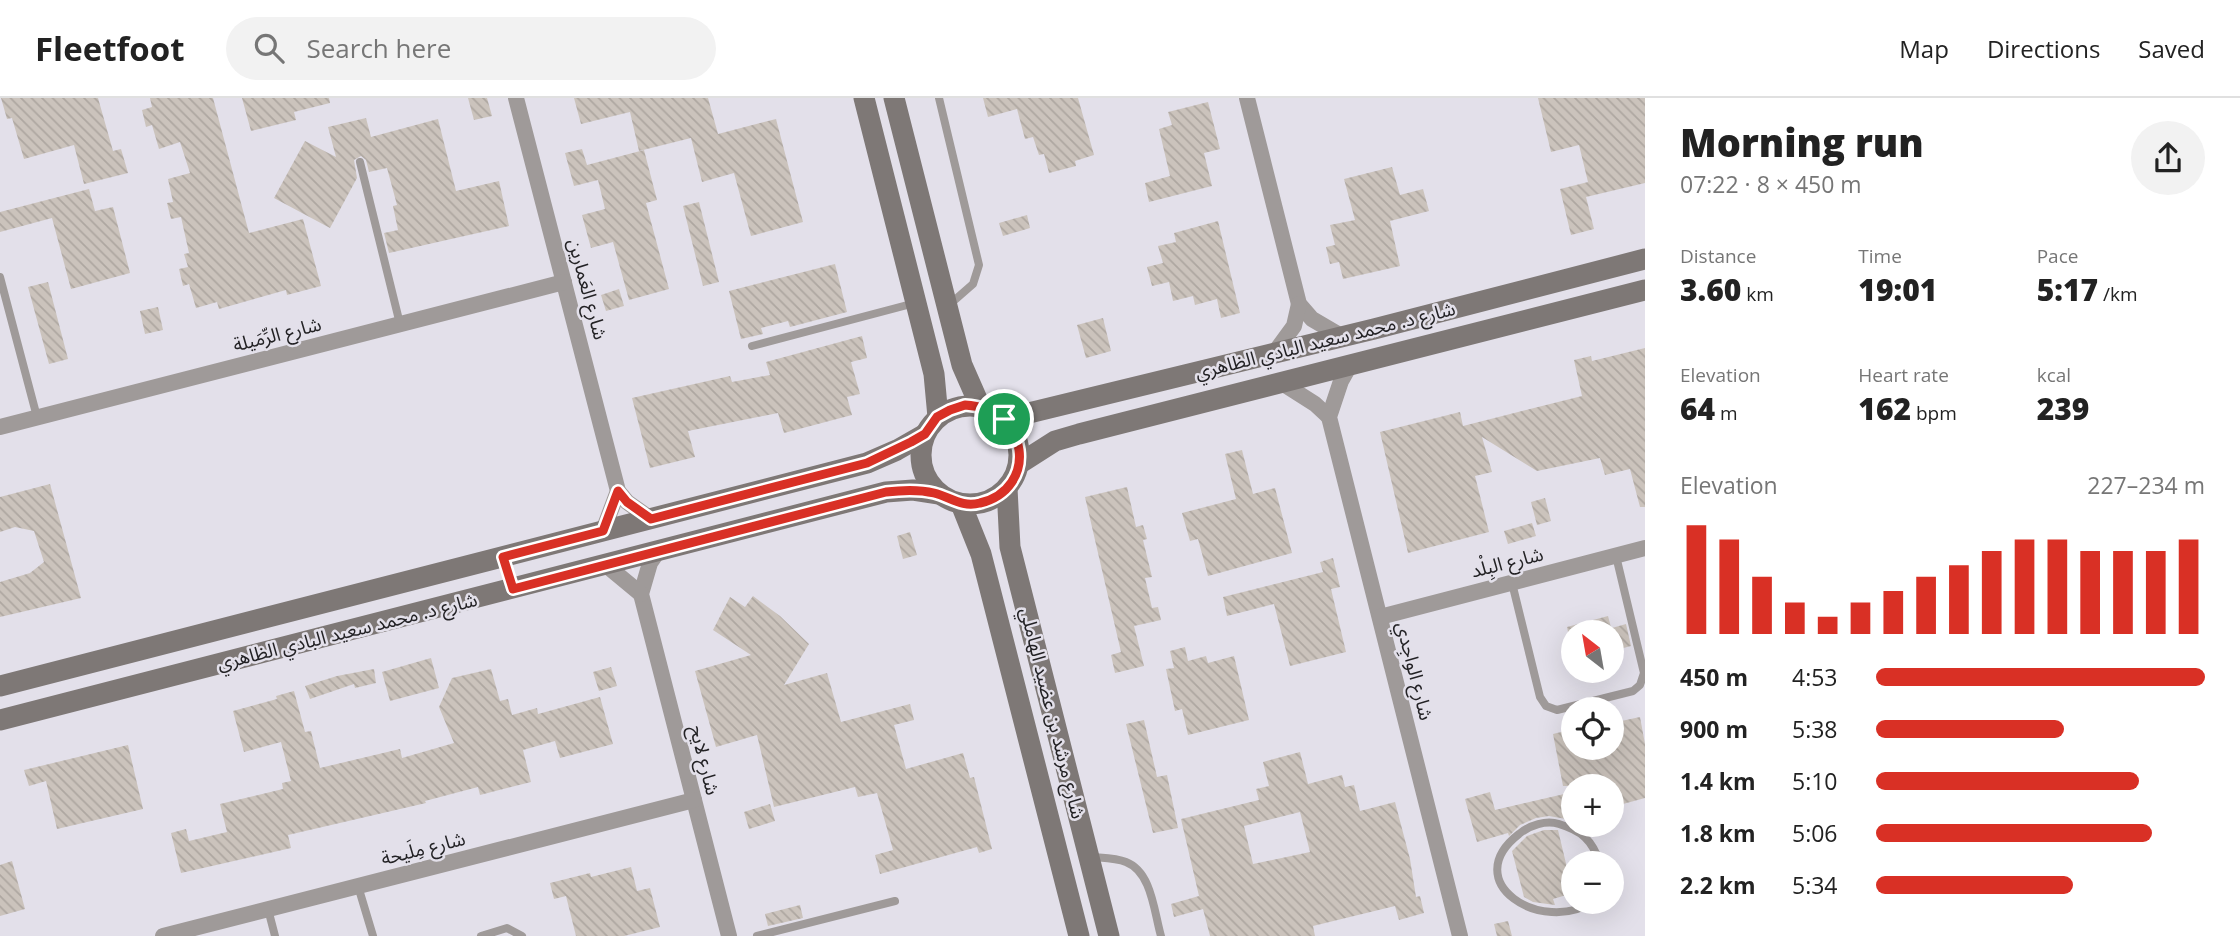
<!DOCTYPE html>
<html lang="en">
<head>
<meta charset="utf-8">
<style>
	body { margin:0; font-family:"Open Sans","Noto Sans Arabic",sans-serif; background:#f2f2f2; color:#222; height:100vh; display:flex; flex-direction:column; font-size:26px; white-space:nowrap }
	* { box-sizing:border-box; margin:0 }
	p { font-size:23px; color:#767676 }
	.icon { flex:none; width:38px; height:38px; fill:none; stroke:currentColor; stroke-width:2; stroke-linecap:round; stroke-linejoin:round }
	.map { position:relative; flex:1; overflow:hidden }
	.details { display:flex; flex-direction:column; background:#fff; width:595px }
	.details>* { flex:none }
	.needle { width:46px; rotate:329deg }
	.fabs { position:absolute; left:1561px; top:522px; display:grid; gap:14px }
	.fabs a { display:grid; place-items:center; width:63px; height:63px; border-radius:50%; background:#fff; box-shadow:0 7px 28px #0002; font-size:35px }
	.pin { position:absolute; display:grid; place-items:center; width:60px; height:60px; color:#fff; margin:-30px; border:4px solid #fff; border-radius:50%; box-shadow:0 2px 7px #0007 }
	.round { display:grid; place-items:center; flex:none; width:74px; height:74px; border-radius:37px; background:#f2f2f2 }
	.overview { display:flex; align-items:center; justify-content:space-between; height:119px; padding:0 35px }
	h1 { font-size:38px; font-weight:800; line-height:52px }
	.figures { display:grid; grid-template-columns:repeat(3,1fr); gap:10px; height:119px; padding:7px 35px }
	.figures div { display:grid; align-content:center }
	.figures b { font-size:30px; font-weight:800 }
	.figures small { font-size:19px; font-weight:400 }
	.figures p { font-size:19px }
	.chart { height:196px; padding:14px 35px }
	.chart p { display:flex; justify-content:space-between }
	.chart svg { width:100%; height:126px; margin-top:7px; stroke:#d93025; stroke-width:6 }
	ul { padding:0 35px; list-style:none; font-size:23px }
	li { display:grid; grid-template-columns:112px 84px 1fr; align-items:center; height:52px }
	li i { height:18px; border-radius:9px; background:#d93025 }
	header { display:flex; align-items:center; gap:42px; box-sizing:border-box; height:98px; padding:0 35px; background:#fff; border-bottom:2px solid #e0e0e0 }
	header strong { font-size:33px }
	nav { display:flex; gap:38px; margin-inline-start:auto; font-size:24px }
	.search { width:490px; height:63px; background:#f2f2f2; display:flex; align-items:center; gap:18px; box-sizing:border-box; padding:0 24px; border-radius:38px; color:#767676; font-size:26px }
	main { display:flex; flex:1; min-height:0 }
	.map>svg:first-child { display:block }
	.building { fill:url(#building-back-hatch); fill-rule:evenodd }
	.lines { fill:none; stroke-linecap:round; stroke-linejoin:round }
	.lane { stroke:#9f9a99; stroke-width:8 }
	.street { stroke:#9f9a99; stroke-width:16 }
	.secondary { stroke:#7e7876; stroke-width:21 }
	.route-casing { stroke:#fff; stroke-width:14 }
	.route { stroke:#d93025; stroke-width:9 }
	.labels { text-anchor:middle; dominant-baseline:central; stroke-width:5; stroke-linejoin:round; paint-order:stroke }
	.street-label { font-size:19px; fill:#232225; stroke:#e3e0ea }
</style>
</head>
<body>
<header>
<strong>Fleetfoot</strong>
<div class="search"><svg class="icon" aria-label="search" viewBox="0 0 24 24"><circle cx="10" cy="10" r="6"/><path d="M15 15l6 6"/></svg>Search here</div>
<nav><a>Map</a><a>Directions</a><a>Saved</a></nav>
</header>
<main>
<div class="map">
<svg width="1645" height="838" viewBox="0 0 1645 838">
	<defs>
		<pattern id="building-back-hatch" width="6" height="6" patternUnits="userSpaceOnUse" patternTransform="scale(1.75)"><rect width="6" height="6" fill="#cbc3bc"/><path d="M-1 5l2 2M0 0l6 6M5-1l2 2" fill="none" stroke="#aea7a1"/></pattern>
	</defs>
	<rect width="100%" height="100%" fill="#e3e0ea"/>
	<g class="building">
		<path d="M1 0H98L113 53 121 51 128 75 84 86 74 47 24 61 12 20 7 21Z"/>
		<path d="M150 0H213L249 135 303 121 321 188 287 197 286 192 219 211 217 204 196 210 189 186 183 188 179 171 188 169 184 156 189 155 181 119 171 121 167 105 173 104 168 81 190 75 180 44 159 51 152 27 146 29 142 12 152 9Z"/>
		<path d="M242 0H329L330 5 294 14 296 22 251 33Z"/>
		<path d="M468 0H487L492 18 474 22Z"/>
		<path d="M574 0H708L718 36 776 21 803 124 751 138 734 75 702 84 691 40 639 53 630 14 581 26Z"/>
		<path d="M983 0H1078L1094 57 1075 63 1076 68 1049 75 1044 56 1039 57 1033 39 1025 41 1017 11 988 19Z"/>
		<path d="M1538 0H1645V85L1586 99 1594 131 1571 137 1560 91 1588 84 1579 47 1551 54Z"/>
		<path d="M1208 4 1220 51 1204 55 1212 88 1149 104 1145 85 1170 78 1159 31 1172 27 1168 14Z"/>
		<path d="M366 20 371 39 438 21 456 93 499 83 509 128 389 155 384 135 398 132 393 108 397 107 387 70 369 74 366 62 361 58 354 62 357 80 330 130 274 100 305 43 336 59 328 29Z"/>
		<path d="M582 51 587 67 644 52 657 102 646 105 669 191 629 202 613 144 591 150 582 117 605 111 598 82 574 88 565 55Z"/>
		<path d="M1392 69 1400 97 1423 91 1429 113 1390 123 1400 168 1343 181 1339 164 1330 166 1326 149 1335 147 1330 127 1355 122 1344 81Z"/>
		<path d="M89 91 95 113 113 109 130 175 71 191 52 120 0 134V114Z"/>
		<path d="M699 104 719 184 703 188 683 108Z"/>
		<path d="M1027 117 1030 130 1003 138 999 125Z"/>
		<path d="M1218 123 1240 215 1221 220 1217 201 1195 207 1193 198 1173 203 1169 184 1152 188 1147 169 1163 165 1158 148 1176 144 1174 135Z"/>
		<path d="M835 166 847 214 790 229 788 223 761 230 763 236 741 241 729 193Z"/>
		<path d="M48 184 68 261 49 266 28 189Z"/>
		<path d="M619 191 624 208 606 213 601 197Z"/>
		<path d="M158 209 163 232 145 236 140 213Z"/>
		<path d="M1103 220 1111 253 1086 260 1077 227Z"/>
		<path d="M862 238 867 260 851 264 860 296 847 299 852 317 784 335 778 315 688 333 695 359 650 370 632 300 730 278 732 284 770 277 766 264Z"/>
		<path d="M1645 250V409H1640L1630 371 1605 377 1600 360 1537 373 1482 339 1492 374 1475 378 1489 434 1408 455 1380 334 1460 314 1463 328 1582 298 1574 262 1591 258 1592 263Z"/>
		<path d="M1242 352 1253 396 1275 390 1292 455 1208 478 1198 441 1190 443 1182 415 1236 401 1225 356Z"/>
		<path d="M50 386 81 500 0 519V484L30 475 44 464 34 433 15 429 0 434V399Z"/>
		<path d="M1127 389 1136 429 1143 427 1147 441 1143 442 1152 479 1145 480 1152 510 1158 509 1161 522 1134 528 1144 568 1115 575 1111 557 1121 554 1085 399Z"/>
		<path d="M1545 400 1551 423 1537 427 1531 404Z"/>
		<path d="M1532 425 1536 438 1508 446 1504 433Z"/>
		<path d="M910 434 917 457 903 461 897 438Z"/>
		<path d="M1333 460 1340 489 1331 491 1346 554 1290 568 1274 506 1227 518 1223 499 1323 474 1320 464Z"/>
		<path d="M753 498 780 518 809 546 784 587 827 575 841 624 910 606 914 622 894 627 906 671 963 655 970 680 974 679 992 751 979 755 977 749 880 776 875 757 893 752 877 695 858 699 855 689 774 709 757 637 716 649 695 573 751 557 713 532 730 499 745 509Z"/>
		<path d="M1608 518 1612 533V530L1626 526 1631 548 1612 553V534H1568L1567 529Z"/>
		<path d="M1185 549 1188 563 1206 558 1208 565 1234 558 1249 622 1188 637 1182 611 1175 613 1166 571 1174 570 1170 553Z"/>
		<path d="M431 560 439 590 390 603 382 574Z"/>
		<path d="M611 569 617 588 599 593 593 574Z"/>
		<path d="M374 571 376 585 355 590 354 586 310 601 305 588 337 578Z"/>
		<path d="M491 571 500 603 508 601 512 617 537 610 538 616 600 599 613 646 560 660 555 643 523 652 531 684 480 697 478 689 425 703 426 705 288 737 291 750 181 775 171 735 186 731 189 743 227 734 220 706 283 691 282 685 291 683 281 644 244 654 233 613 277 601 276 598 294 593 305 634 311 633 320 670 400 651 402 660 454 645 439 609 452 580Z"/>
		<path d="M1640 619 1645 646V700L1612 709V688H1563L1553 636 1573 631V649H1612V625Z"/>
		<path d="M1144 622 1157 679 1167 677 1178 730 1153 735 1126 626Z"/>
		<path d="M128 647 143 711 57 731 46 683 29 688 24 672Z"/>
		<path d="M1300 654 1308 686 1342 677 1345 689 1354 687 1360 713 1395 704 1410 761 1416 799 1420 798 1424 815 1399 822 1395 808 1313 828 1315 838H1210L1203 811 1174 819 1171 806 1199 798 1181 721 1259 702 1256 691 1269 688 1263 664ZM1300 714 1310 754 1253 766 1244 728Z"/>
		<path d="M1490 694 1495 712 1573 694V719L1566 721 1549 718 1536 720 1520 727 1509 738 1508 735 1477 744 1465 701Z"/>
		<path d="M770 706 775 723 749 731 744 714Z"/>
		<path d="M1544 732H1558L1573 795 1553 801 1555 807 1533 804 1524 799 1512 753 1527 738Z"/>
		<path d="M12 763 25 811 0 818V767Z"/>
		<path d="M631 769 637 793 650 790 660 829 624 838H576L566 798 554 801 550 785 590 775 591 779Z"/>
		<path d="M800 807 803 820 768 828 765 816Z"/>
		<path d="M1508 823 1512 838H1497L1494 826Z"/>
	</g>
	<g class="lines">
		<g class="lane">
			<path d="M939 0 979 167 973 186 949 207"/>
			<path d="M360 64 400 226"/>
			<path d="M0 179 37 319"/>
			<path d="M752 248 915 205"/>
			<path d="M1512 485 1540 599 1546 608 1557 612 1633 593 1640 587 1644 575 1616 458"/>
			<path d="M1092 759C1103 760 1116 760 1126 764 1152 774 1154 814 1161 838"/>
			<path d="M358 788 373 838"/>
			<path d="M1594 803C1542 838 1457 784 1519 736 1530 727 1546 722 1559 726 1582 733 1592 742 1600 765"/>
			<path d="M268 811 275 838"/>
			<path d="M481 838 507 830 522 838"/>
			<path d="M757 838 895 803"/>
		</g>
		<g class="street">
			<path d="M516 0 618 393 627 404 651 421"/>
			<path d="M1247 0 1299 206 1312 221 1341 238"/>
			<path d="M1275 254 1294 228 1299 206"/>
			<path d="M1350 267 1341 283 1329 319 1460 838"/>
			<path d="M1282 285 1315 306 1329 319"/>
			<path d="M0 329 564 184"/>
			<path d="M603 433 618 393"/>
			<path d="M659 452 650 465 641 496 729 838"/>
			<path d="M606 467 641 496"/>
			<path d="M1380 519 1645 450"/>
			<path d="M163 838 694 702"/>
		</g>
		<g class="secondary">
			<path d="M864 0 934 276 938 319"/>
			<path d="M894 0 962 267 980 308"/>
			<circle cx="970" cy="357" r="49"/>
			<path d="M1004 321 1374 231 1645 161"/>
			<path d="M1019 366 1055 343 1079 336 1645 192"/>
			<path d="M1007 390 1010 449 1109 838"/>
			<path d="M961 406 981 456 1079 838"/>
			<path d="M0 588 867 365 897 352 925 336"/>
			<path d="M0 622 886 394 913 392 939 396"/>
		</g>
	</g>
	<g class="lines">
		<g class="route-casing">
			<path id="route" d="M965 307C1030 310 1039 391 980 405 962 410 950 399 934 395 918 391 902 392 886 394L513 491 503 459 603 433 618 393 627 404 651 421 867 365 911 344 925 336 937 319 950 312Z"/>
		</g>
		<use href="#route" class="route"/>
	</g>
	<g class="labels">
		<g class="street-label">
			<text transform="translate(588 191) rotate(75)">شارع العَمارين</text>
			<text transform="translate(277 236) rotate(-14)">شارع الرِّمَيلة</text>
			<text transform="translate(1325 242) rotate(-14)">شارع د. محمد سعيد البادي الظاهري</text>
			<text transform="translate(1507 464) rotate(-14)">شارع البِلْد</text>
			<text transform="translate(347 533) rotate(-14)">شارع د. محمد سعيد البادي الظاهري</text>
			<text transform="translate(1415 573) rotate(76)">شارع الواجِدي</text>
			<text transform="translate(1053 615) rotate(76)">شارع مرشد بن عضيد الهاملي</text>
			<text transform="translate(705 662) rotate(76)">شارع لايح</text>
			<text transform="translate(423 750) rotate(-14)">شارع مِلَيحة</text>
		</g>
	</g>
</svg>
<div class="fabs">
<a><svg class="needle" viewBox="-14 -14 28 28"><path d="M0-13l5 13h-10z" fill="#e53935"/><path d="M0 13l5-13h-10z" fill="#767676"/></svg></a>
<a><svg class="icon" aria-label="locate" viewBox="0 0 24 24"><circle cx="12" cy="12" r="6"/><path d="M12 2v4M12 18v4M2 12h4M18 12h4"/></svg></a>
<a>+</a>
<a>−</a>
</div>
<div class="pin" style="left:1004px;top:321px;background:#1e9e55"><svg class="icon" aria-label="arrive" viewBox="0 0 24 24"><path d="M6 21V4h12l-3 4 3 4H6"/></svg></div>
</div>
<section class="details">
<div class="overview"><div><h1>Morning run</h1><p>07:22 · 8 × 450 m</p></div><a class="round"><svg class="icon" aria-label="share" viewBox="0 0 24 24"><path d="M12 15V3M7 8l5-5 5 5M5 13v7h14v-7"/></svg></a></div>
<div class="figures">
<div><p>Distance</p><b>3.60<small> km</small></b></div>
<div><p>Time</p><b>19:01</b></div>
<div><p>Pace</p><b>5:17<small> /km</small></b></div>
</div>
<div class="figures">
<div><p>Elevation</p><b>64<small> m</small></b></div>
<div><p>Heart rate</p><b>162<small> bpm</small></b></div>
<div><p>kcal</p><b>239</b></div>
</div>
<div class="chart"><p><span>Elevation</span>227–234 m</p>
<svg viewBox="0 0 160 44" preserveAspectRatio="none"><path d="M5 44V6M15 44V11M25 44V24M35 44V33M45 44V38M55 44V33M65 44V29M75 44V24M85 44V20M95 44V15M105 44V11M115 44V11M125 44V15M135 44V15M145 44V15M155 44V11"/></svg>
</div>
<ul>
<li><b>450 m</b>4:53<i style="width:100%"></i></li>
<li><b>900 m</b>5:38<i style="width:57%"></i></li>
<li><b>1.4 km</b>5:10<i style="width:80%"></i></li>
<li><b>1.8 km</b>5:06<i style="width:84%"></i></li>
<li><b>2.2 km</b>5:34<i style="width:60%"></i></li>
</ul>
</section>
</main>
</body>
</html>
